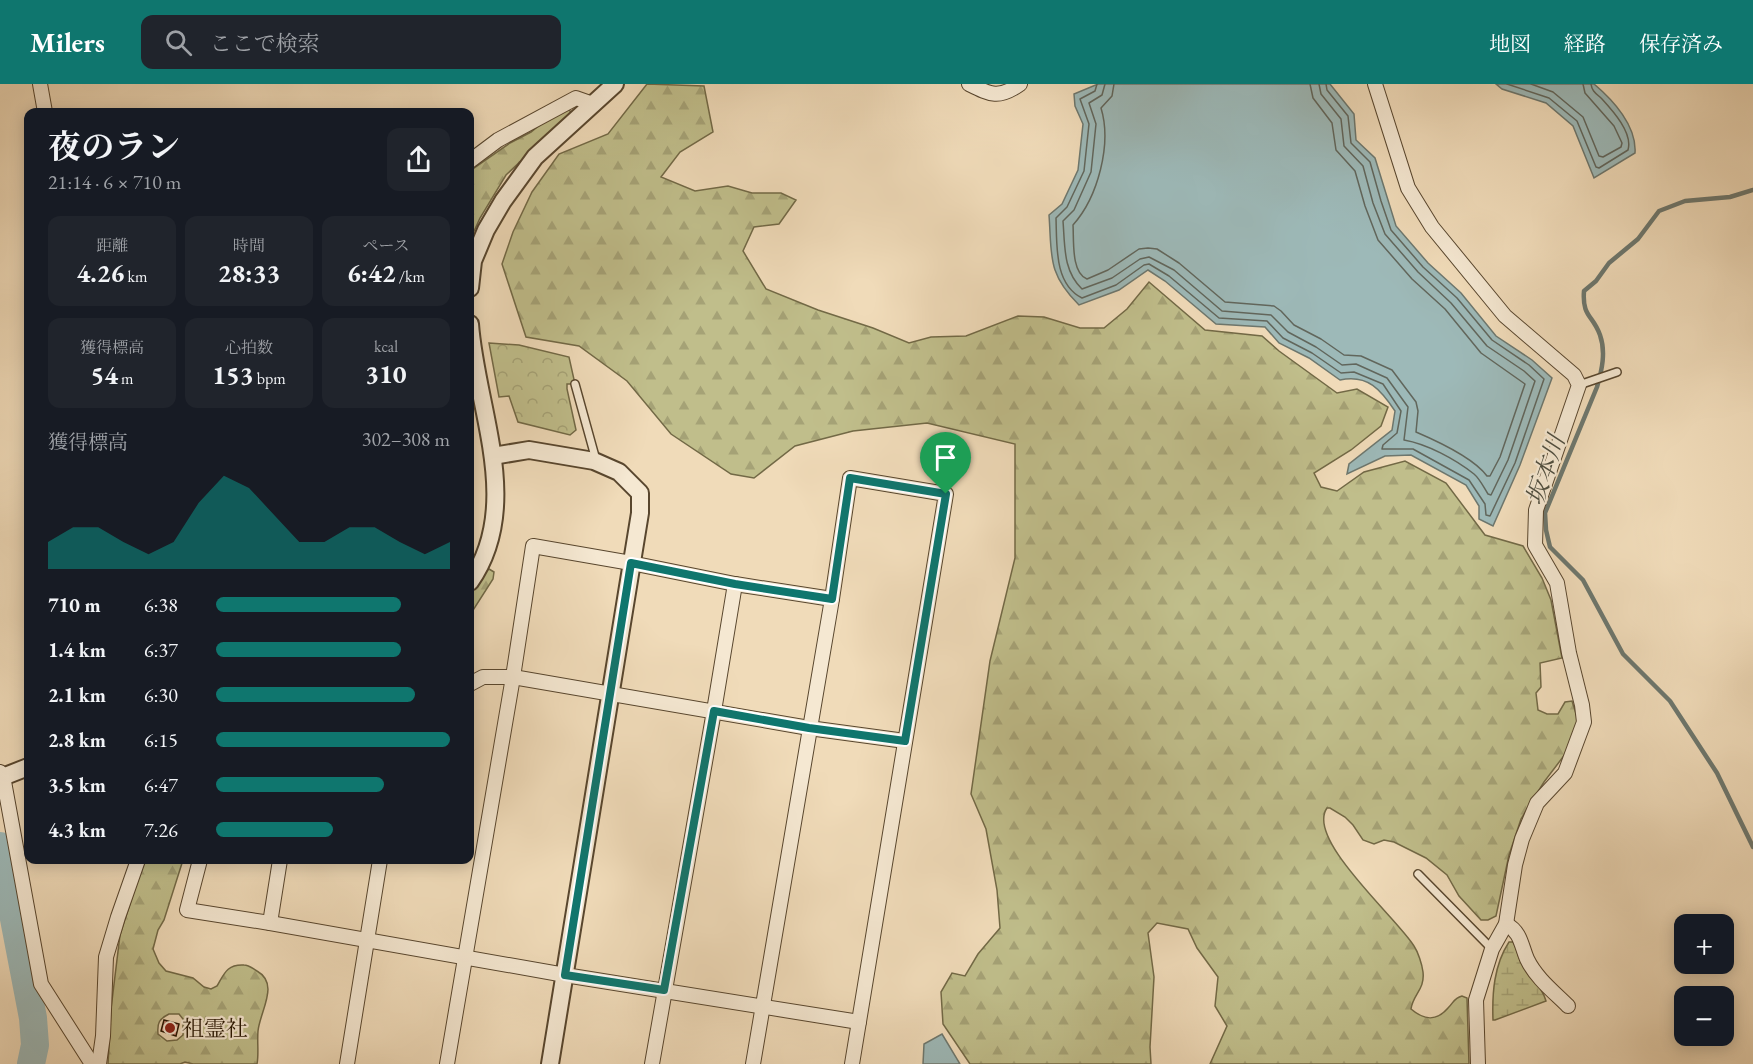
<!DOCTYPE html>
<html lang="ja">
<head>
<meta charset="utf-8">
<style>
	body { margin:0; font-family:"EB Garamond","Noto Serif JP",serif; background:#20242c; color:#f1f3f6; height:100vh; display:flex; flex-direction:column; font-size:22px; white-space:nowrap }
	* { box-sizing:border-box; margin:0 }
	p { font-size:20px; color:#9ea1a6 }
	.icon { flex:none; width:33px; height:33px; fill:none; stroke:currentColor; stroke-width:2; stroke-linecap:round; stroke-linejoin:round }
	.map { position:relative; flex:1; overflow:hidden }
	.sheet { position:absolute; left:24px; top:24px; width:450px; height:756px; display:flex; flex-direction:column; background:#171b24; border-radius:12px; box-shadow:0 3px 15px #0003 }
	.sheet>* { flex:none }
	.controls { position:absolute; left:1674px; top:830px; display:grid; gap:12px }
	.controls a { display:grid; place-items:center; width:60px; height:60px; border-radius:12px; background:#171b24; box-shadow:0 3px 15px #0003; font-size:30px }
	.pin { position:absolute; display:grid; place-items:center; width:51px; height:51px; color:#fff; margin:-62px -26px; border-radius:50% 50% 50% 0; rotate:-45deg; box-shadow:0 0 6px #0007 }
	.pin .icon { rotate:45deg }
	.round { display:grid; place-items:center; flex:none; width:63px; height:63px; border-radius:12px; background:#20242c }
	.overview { display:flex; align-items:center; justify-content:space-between; height:102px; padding:0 24px }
	h1 { font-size:33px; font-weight:700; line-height:45px }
	.figures { display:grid; grid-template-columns:repeat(3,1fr); gap:9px; height:102px; padding:6px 24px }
	.figures div { display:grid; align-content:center; border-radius:12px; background:#20242c; text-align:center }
	.figures b { font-size:26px; font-weight:700 }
	.figures small { font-size:16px; font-weight:400 }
	.figures p { font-size:16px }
	.chart { height:168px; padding:12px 24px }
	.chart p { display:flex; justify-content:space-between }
	.chart svg { width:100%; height:108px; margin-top:6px; fill:#0f766e; opacity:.7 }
	ul { padding:0 24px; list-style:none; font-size:20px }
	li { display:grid; grid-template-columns:96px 72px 1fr; align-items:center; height:45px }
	li i { height:15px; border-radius:8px; background:#0f766e }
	header { display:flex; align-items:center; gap:36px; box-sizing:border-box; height:84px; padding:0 30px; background:#0f766e; color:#fff }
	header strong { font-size:28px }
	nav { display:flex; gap:33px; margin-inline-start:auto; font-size:21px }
	.search { width:420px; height:54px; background:#20242c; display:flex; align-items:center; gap:15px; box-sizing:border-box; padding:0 21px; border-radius:12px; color:#9ea1a6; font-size:22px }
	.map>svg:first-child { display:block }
	.forest { fill:url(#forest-firs); stroke:#726946; stroke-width:1.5; fill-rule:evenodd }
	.wetland { fill:url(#wetland-marsh); stroke:#726946; stroke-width:1.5 }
	.park { fill:url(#park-crowns); stroke:#726946; stroke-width:1.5 }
	.water { fill:#9db9b8; stroke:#6d776e; stroke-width:1.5 }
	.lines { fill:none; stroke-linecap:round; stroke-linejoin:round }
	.shore { stroke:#61665c; stroke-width:1.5 }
	.stream { stroke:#6d776e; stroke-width:4.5 }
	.river { stroke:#9db9b8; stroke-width:28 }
	.building { fill:url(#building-cross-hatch); stroke:#251400; stroke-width:1.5 }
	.service-casing { stroke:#58462e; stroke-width:10 }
	.minor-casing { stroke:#58462e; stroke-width:16 }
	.tertiary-casing { stroke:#58462e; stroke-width:20 }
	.service { stroke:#f5e8d2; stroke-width:7 }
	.minor { stroke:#f5e8d2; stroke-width:14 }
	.tertiary { stroke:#f5e8d2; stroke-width:16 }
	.route-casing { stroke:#fff; stroke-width:12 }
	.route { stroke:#0f766e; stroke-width:8 }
	.poi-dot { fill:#8f2418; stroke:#f5e8d2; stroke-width:2 }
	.labels { text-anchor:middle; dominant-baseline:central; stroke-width:4.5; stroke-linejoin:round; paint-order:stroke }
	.poi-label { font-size:22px; fill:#251400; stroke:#f5e8d2; text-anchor:start }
	.water-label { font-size:24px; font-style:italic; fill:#4f4e40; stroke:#f5e8d2 }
</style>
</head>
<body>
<header>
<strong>Milers</strong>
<div class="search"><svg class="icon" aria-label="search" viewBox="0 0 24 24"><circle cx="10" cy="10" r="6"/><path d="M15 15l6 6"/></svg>ここで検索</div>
<nav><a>地図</a><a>経路</a><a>保存済み</a></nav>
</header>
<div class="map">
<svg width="1753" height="980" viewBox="0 0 1753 980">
	<defs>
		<pattern id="forest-firs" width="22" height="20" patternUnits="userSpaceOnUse" patternTransform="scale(1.5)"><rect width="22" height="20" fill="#c0be8b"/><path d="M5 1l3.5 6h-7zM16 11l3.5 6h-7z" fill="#a5a276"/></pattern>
		<pattern id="wetland-marsh" width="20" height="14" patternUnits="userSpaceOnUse" patternTransform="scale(1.5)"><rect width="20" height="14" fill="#c0be8b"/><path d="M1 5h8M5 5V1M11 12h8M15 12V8" fill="none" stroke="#a5a276"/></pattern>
		<pattern id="park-crowns" width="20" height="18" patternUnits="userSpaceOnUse" patternTransform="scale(1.5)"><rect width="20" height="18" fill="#c0be8b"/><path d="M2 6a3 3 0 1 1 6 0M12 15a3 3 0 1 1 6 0" fill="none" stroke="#a5a276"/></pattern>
		<pattern id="building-cross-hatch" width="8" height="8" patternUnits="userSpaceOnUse" patternTransform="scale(1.5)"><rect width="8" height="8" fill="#e39c8c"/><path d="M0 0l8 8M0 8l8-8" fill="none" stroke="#b87e70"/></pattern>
	</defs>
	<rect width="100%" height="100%" fill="#f0dbb9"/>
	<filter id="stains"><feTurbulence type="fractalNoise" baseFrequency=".00333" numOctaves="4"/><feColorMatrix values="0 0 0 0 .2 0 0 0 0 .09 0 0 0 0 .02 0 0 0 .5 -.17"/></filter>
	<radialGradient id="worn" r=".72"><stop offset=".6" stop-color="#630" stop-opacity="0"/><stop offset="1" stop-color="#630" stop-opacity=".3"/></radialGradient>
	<g class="forest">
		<path d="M647 0 704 2 713 48 680 68 661 93 695 107 728 102 752 109H781L796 116 779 140 754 143 743 167 766 205 818 226 873 244 909 259 931 253 966 252 1018 232 1044 233 1080 244H1104L1127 225 1149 198 1205 246 1262 252 1279 267 1337 309 1357 305 1388 323 1381 342 1351 366 1314 389 1321 403 1337 407 1364 388 1405 377 1446 399 1485 451 1523 462 1542 494 1551 516 1562 574 1540 579 1541 603 1536 609 1538 626 1547 630H1558L1565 618 1572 617 1578 636 1566 669 1544 698 1521 735 1509 771 1496 832 1488 836H1481L1459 812 1447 791 1426 774 1394 758 1384 756 1374 760 1363 756 1353 741 1345 733 1330 724H1327C1305 755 1398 835 1414 862 1418 868 1422 880 1423 888 1425 906 1413 910 1411 925 1424 936 1436 938 1448 924 1454 918 1454 914 1462 912L1467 914 1469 980H1210L1227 942 1215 922 1218 893 1197 864 1188 845 1157 839 1148 849 1154 893 1150 963 1151 980H970L943 940 941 908 952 889 965 892 978 870 1000 844 997 806 986 745 971 710 990 577 1015 474V360L927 339 853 347 795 362 754 394 731 390 671 350 627 297 579 262 526 253 502 180 513 148 532 108 559 70 608 50Z"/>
		<path d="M567 24 572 29 506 91 480 134 470 156V87L510 59 531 48 547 35Z"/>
		<path d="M489 485 494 488 493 495 470 531V509L484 488Z"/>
		<path d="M144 776H183L164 836 158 846 153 865 159 879 166 887 193 894 204 903 211 905 217 902C224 890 227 880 244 881 249 881 252 884 257 887 280 900 260 927 258 947 257 958 259 970 257 980H193L185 978 180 980H108L111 925 120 851ZM169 930H179L183 935V951L177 956 167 957 158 950C157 939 159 935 169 930Z"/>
	</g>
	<path class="wetland" d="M1509 858H1513C1517 864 1517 870 1520 876 1527 890 1542 901 1546 917L1495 936H1493C1492 909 1494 881 1509 858Z"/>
	<path class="park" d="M489 259 519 261 569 273 575 300H567V305L576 346 570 351 518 338 509 312 499 313Z"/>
	<g class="water">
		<path d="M1098 0H1330L1354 30 1356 56 1375 74 1396 142 1428 179 1461 209 1496 252 1532 276 1552 294 1520 381 1493 442 1479 435V422L1466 401 1411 371 1385 372 1347 390 1349 380 1392 346 1395 327C1381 306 1368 290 1340 296L1309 274 1279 259 1265 243 1216 240 1165 197 1148 186 1119 206 1079 221C1047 189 1052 172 1049 131L1062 120 1078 86 1083 40 1075 22 1074 10Z"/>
		<path d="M1496 0H1594C1613 16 1637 42 1635 69L1594 94 1573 42 1546 19 1502 5Z"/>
		<path d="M942 950 960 980H923L924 960Z"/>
	</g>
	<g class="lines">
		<g class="shore">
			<path d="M1097 0 1095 7 1080 15 1089 40 1084 87 1067 123 1056 134C1057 161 1054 200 1082 214L1116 201 1144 181 1149 180 1169 192 1219 234 1267 237 1283 254 1312 269 1341 289 1354 288 1383 300 1401 327 1397 349 1383 361 1382 365H1413L1469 396 1485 420 1486 431 1490 432 1515 379 1544 295 1529 281 1492 256 1457 214 1423 183 1391 146 1381 117 1370 78 1351 59 1348 32 1327 6 1326 0"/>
			<path d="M1105 0 1102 11 1089 19 1096 40 1091 88 1074 126 1063 137C1065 162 1063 187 1082 205L1112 194 1140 175 1149 173 1174 186 1222 227 1271 231 1288 248 1316 263 1342 281 1356 280 1387 294 1408 323 1404 356C1427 360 1455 375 1474 390 1480 395 1484 404 1488 410L1491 411 1508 376 1535 297 1524 287 1487 262 1451 219 1418 188 1385 150 1373 119 1363 82 1344 62 1341 35 1321 10 1319 0"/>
			<path d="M1114 0 1112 12 1101 24C1112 60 1098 113 1073 141 1074 156 1071 189 1087 195L1108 186 1139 165 1148 164 1157 165 1179 179 1225 218 1274 222 1281 227 1294 241 1321 255 1344 271 1361 272 1392 286 1416 318 1418 327 1416 348C1437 357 1473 373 1487 392H1490L1500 373 1525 300 1481 269 1445 225 1412 195 1378 156 1365 122 1355 87 1336 66 1332 39 1313 14 1310 0"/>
			<path d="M1507 0 1549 14 1577 37 1596 83 1599 84 1628 66C1633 49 1613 27 1602 15 1597 10 1592 8 1591 0"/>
			<path d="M1531 0 1553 8 1583 33 1599 72 1603 73 1621 63 1622 59 1614 42 1585 9 1583 0"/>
		</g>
		<path class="stream" d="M1753 106 1730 113 1685 117 1659 127 1638 155 1609 179 1596 197 1584 207C1582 233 1593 231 1600 251 1606 268 1602 286 1597 303L1545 429 1546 446 1550 463 1583 496 1623 570 1670 617 1717 689 1753 763"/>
		<path class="river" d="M0 762 33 934 35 961 31 980"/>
	</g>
	<path class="building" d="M164 936 179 940 176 952 161 947Z"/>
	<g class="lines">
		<g class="service-casing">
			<g id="service">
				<path d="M575 300 596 376"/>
				<path d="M1579 301 1617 288"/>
				<path d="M1418 790 1492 865"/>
			</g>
		</g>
		<g class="minor-casing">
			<g id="minor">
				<path d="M40 0 45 28"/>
				<path d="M969 0C991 11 999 15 1020 0"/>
				<path d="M1375 0 1408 104 1432 143 1505 232 1574 291 1579 301 1536 426 1535 461 1557 499 1569 569 1582 621 1584 638 1565 689 1537 719 1522 755 1515 781 1506 840 1492 865 1476 916 1478 980"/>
				<path d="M470 77 498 56 576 14 593 20"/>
				<path d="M470 600 483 593H513L809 644 905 657"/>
				<path d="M0 688 3 692 41 900 92 980"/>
				<path d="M200 776 187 826 270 839 565 891 859 938"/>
				<path d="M270 839 280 776"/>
				<path d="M1506 840C1521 848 1521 861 1527 875 1536 894 1554 908 1568 922"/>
				<path d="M99 980 103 952 106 873 118 833 138 776"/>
				<path d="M347 980 380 776"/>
				<path d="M447 980 513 593 533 462 631 479 735 500 832 515"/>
				<path d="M652 980 714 627 735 500"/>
				<path d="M753 980 832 515 850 394 946 410 852 980"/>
			</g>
		</g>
		<g class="tertiary-casing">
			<g id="tertiary">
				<path d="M470 204 473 177 486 146 503 117 535 73 615 0"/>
				<path d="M470 240C476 324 524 421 470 498"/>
				<path d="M493 372 529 366 594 377 619 388 640 409V429L550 980"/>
				<path d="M0 694 28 683"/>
			</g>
		</g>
		<use href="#service" class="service"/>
		<use href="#minor" class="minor"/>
		<use href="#tertiary" class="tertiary"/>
	</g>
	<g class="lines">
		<g class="route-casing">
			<path id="route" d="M850 394 946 410 905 657 809 644 714 627 664 906 565 891 631 479 735 500 832 515Z"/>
		</g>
		<use href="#route" class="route"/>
	</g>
	<circle class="poi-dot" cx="170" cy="944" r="6"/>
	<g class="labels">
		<g class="poi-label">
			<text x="182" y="944">祖霊社</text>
		</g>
		<g class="water-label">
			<text transform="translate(1545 386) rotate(-71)">坂本川</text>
		</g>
	</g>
	<rect width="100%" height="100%" filter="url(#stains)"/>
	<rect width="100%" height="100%" fill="url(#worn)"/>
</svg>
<div class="controls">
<a>+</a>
<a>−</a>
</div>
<div class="pin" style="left:946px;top:410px;background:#1e9e55"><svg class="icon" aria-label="arrive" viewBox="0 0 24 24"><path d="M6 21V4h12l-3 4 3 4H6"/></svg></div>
<section class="sheet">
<div class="overview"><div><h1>夜のラン</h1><p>21:14 · 6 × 710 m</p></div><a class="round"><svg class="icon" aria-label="share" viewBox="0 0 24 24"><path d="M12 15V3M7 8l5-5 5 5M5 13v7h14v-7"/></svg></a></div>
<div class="figures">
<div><p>距離</p><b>4.26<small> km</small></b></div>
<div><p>時間</p><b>28:33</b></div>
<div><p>ペース</p><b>6:42<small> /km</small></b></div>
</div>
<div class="figures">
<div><p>獲得標高</p><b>54<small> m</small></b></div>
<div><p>心拍数</p><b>153<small> bpm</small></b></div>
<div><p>kcal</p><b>310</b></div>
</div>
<div class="chart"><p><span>獲得標高</span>302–308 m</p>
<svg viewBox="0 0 160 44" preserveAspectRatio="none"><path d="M0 44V33L10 27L20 27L30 33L40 38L50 33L60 17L70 6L80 11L90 22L100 33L110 33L120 27L130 27L140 33L150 38L160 33V44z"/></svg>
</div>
<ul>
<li><b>710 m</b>6:38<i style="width:79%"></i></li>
<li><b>1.4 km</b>6:37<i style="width:79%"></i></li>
<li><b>2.1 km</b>6:30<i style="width:85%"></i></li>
<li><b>2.8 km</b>6:15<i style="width:100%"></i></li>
<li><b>3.5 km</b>6:47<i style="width:72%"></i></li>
<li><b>4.3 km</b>7:26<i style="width:50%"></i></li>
</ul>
</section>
</div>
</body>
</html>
